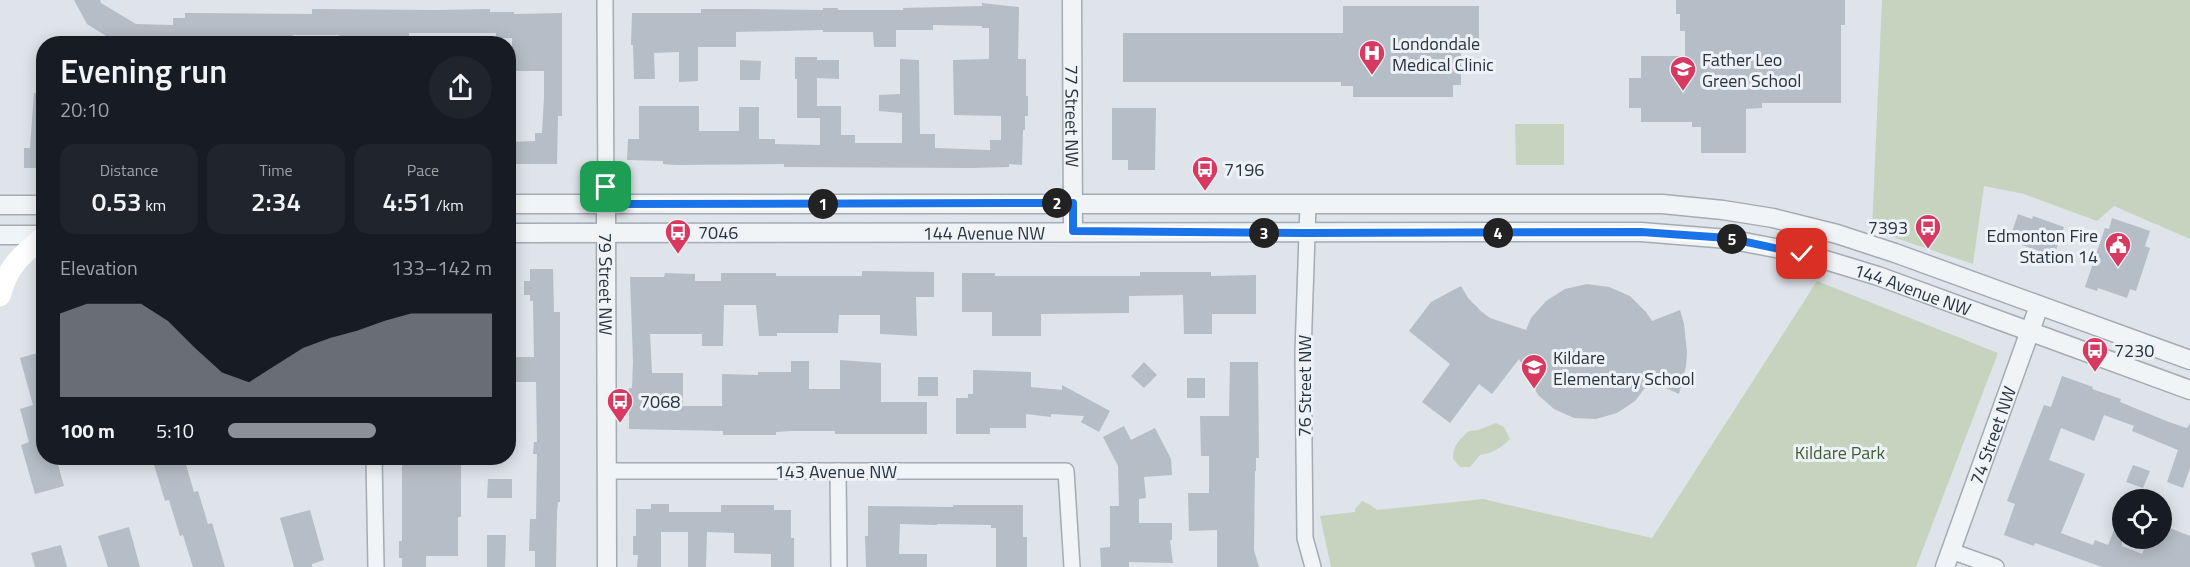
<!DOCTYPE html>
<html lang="en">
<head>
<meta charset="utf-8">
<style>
	body { margin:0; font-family:"Titillium Web",sans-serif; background:#20242c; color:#f1f3f6; height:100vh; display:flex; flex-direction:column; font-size:22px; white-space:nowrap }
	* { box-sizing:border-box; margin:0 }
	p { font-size:20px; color:#9ea1a6 }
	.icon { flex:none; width:33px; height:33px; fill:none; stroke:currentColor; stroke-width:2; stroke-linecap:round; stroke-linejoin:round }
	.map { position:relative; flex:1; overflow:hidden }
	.side { position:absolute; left:36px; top:36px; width:480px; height:429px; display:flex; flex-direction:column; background:#171b24; border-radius:24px; box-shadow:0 3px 15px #0003 }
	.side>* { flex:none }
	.buttons { position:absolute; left:2112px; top:489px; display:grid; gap:12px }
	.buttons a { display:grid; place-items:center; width:60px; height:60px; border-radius:50%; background:#171b24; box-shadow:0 3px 15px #0003; font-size:30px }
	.pin { position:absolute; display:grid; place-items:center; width:51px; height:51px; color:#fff; margin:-26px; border-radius:12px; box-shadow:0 3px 9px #0006 }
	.km { position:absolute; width:30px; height:30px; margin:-15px; border-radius:50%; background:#222; color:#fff; font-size:16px; line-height:30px; text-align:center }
	.round { display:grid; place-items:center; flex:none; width:63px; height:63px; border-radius:32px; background:#20242c }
	.overview { display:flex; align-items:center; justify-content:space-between; height:102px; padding:0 24px }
	h1 { font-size:33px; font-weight:600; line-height:45px }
	.metrics { display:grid; grid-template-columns:repeat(3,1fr); gap:9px; height:102px; padding:6px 24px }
	.metrics div { display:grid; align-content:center; border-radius:15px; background:#20242c; text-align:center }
	.metrics b { font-size:26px; font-weight:600 }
	.metrics small { font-size:16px; font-weight:400 }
	.metrics p { font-size:16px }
	.chart { height:168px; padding:12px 24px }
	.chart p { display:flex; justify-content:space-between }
	.chart svg { width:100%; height:108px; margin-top:6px; fill:#8c9099; opacity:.7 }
	ul { padding:0 24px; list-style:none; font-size:20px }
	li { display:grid; grid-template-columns:96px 72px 1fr; align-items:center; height:45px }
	li i { height:15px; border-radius:8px; background:#8c9099 }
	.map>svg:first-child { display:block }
	.green { fill:#c6d4bf }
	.building { fill:#b5bdc6 }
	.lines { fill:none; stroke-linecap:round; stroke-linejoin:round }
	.minor-casing { stroke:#a3abb3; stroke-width:18 }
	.tertiary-casing { stroke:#a3abb3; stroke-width:21 }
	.minor { stroke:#f1f4f7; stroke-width:15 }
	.tertiary { stroke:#f1f4f7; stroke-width:18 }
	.secondary { stroke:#fff; stroke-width:21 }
	.route-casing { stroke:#fff; stroke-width:12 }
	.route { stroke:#1a73e8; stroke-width:8 }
	.labels { text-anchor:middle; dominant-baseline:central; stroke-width:6; stroke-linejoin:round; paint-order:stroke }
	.poi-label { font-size:18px; fill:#263341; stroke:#eef2f6; text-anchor:start }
	.street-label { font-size:18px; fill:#263341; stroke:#eef2f6 }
	.park-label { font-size:18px; fill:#3f5e32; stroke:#eef2f6 }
</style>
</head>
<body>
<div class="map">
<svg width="2190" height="567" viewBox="0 0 2190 567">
	<rect width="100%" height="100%" fill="#dee4e9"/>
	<g class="green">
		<path d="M1882 0H2190V239L2114 206 2097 221 2024 194 1984 186 1973 264 1872 230Z"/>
		<path d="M1515 124H1564V165H1516Z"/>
		<path d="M1817 281 1998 353 1916 567H1331L1320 516 1355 512V509L1362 501 1369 504 1377 510 1483 499 1652 538Z"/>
		<path d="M1496 423 1504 427 1510 439C1501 448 1493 453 1480 455L1470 467H1460L1453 459C1453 445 1459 440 1469 431L1478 430Z"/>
	</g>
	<g class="building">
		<path d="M74 0H100L101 3 136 24 173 25V18H185V13L312 14V9L437 10 490 9V12H514V14L562 13V116H558L557 164H508V142L535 141V133H542L544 97V71H512V38H496V33H409V39L339 40V35H293V40H168V44H119L87 24Z"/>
		<path d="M1676 0H1845V25H1841V103H1762V108L1746 109V153H1701V127H1692V122H1641V108H1629V78H1641V56H1685V31H1680V14H1676Z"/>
		<path d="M982 3 1019 7 1018 59H1026V96H1028V116H1025V130H1023L1022 165 1009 164V167L971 168 784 167V164L675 165 663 164V161L627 160 628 139H639V106H699V131H739V107H759V139H775V144L820 145V118H797V79H795V57H817V60H839V79L817 78V106H841V135H855V143H902V113L879 111V95L900 94V59L919 60 920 134H935V148L990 150V140H1001V116L954 115 953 60 989 59V28H982V26L933 25V30H896V47H874L873 32H823V30L736 32V47H698V81L679 82V52L654 53 655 79H634L633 45H631L632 13H701V9H742L823 10V8H838V10H903V8L982 6Z"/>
		<path d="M1343 6H1479V40H1461V85H1453V97H1353V86H1341V82H1123V33H1343Z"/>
		<path d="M740 60 761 61 760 80H740Z"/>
		<path d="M34 93 44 94V168H24V148H30Z"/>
		<path d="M1112 108H1156L1155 170H1128V160H1112Z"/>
		<path d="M2018 214 2032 219 2033 216 2064 227 2054 256 2022 245 2025 236 2012 232Z"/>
		<path d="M2112 218 2150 231 2145 246 2150 248 2136 291 2130 289 2127 298 2098 288 2097 291 2085 287 2105 228 2109 229Z"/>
		<path d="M530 269H553L554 312H560V502H558L557 512 556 567H535V551H529L530 519H536L537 454H533L534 442H537L536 382H508V357H534L533 301H530V295H524V281H530Z"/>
		<path d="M862 271 934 272V297H916L917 336 880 334V315H839L838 333H777V336H759L756 305H724L723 346H702V334H650L652 373H683V406H722V374L758 375V372H791V361H809V389H840V360L881 363V402H927V434H835V431H791L776 432V435H723V431L629 429V388H632L633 361 630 277H664L665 273 695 274V281H721V273H776V276H862Z"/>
		<path d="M1140 272H1211V276L1256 275V314H1212V334H1184L1183 295 1129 296V313L1041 314V336H992V312H962V273H995V276H1140Z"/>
		<path d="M1587 284 1609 287 1630 296 1646 312 1652 321 1680 310 1684 324 1687 352 1686 366 1679 394 1650 381 1635 401 1617 413 1596 419 1574 418 1554 409 1538 395 1519 359 1492 394 1479 384 1450 423 1422 402 1450 364 1409 331 1431 302 1461 286 1468 298 1482 312 1490 318 1526 330 1531 318 1546 301 1565 289Z"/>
		<path d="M44 351V458H56L64 486 35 494 21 445 29 442 20 409 33 405 20 358Z"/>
		<path d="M1144 362 1157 375 1144 388 1131 376Z"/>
		<path d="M1230 362H1258L1259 458H1256V471H1255L1254 550 1259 567H1217V530L1189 531 1188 493H1209V456H1201L1200 416H1229Z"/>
		<path d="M973 370 1031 372V387L1062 390V385L1110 411 1099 432 1081 422 1084 416 1051 414V417L1026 414V428H990V434H956V398H968V394H973Z"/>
		<path d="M2062 376 2093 387 2092 389 2121 399 2120 402 2169 422 2187 428 2190 423V468L2183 488 2167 482 2178 450 2132 431 2134 426 2104 415 2094 441 2061 428 2049 460 2085 474 2061 533 2093 545 2095 540 2108 545 2122 510V546L2142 554 2148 538H2162V525L2190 536V567H2102L2035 543 2034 546 2004 535 2015 504 2007 501 2013 485 2044 405 2051 407Z"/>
		<rect x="918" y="377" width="20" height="19"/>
		<rect x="1187" y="378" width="18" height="20"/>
		<path d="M1124 426 1131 440 1155 428 1171 459 1172 475 1144 477 1146 498 1139 499V523H1172V540H1170L1173 563 1129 562V567H1101L1100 548 1110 547V506H1119L1118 466 1103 437Z"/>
		<path d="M152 458H184L194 492 198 491 208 524 212 523 225 567H193L183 535 180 536 169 500 165 501Z"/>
		<path d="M442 458H461V517H458V556H426V567H402V558H399V541H402V462H442Z"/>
		<path d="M2133 465 2150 471 2143 488 2126 482Z"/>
		<path d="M488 479H512V498H487Z"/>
		<path d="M651 504H669V512H721V505H774V510H791V538H794V567H771V554L734 553V533L707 532 706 567H688V532H661V567H637L638 555H633V536H636V509H651Z"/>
		<path d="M953 505H1023V537H1027V567H996V528H991V525L937 524V525L900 524 899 554H927V567H866L865 536H868V506L953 507Z"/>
		<path d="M310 510 324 560 312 564V567H294L280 518Z"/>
		<path d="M129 527 140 567H108L98 536Z"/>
		<path d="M487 535H506L505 567H487Z"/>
		<path d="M61 545 67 567H35L31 553Z"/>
	</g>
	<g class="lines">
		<g class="minor-casing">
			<g id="minor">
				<path d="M605 0 606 204"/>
				<path d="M1308 205 1303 353 1305 538 1313 567"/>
				<path d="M374 458 376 567"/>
				<path d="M607 471H1066L1072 567"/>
				<path d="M838 471 839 567"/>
				<path d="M1951 551 1996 567"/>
			</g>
		</g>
		<g class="tertiary-casing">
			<g id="tertiary">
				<path id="s1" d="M1072 0 1073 232"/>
				<path d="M508 204H1662L1723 210 1773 218 1837 234 1895 253 2190 360"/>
				<path id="s2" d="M606 204 607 567"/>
				<path d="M0 205H44"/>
				<path id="s3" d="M508 233 1641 232 1728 239 1802 253 1878 276 2190 390"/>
				<path d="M0 235H44"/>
				<path id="s4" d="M1945 567 2039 306"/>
			</g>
		</g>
		<use href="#minor" class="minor"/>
		<use href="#tertiary" class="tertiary"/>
		<path class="secondary" d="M0 296C8 266 20 256 44 237"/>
	</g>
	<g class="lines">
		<g class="route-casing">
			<path id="route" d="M606 187V204L1073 203V231L1306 233 1641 232 1728 238 1802 254"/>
		</g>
		<use href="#route" class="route"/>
	</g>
	<defs>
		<g id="hospital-pin" transform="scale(1.35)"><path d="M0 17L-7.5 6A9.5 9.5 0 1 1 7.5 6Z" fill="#d83961" stroke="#eef2f6"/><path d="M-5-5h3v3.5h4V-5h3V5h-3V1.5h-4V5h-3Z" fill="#fff"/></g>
		<g id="school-pin" transform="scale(1.35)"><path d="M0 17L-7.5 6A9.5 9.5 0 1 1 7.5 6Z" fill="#d83961" stroke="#eef2f6"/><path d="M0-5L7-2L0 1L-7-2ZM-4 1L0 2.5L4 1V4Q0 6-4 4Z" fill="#fff"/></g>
		<g id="bus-pin" transform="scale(1.35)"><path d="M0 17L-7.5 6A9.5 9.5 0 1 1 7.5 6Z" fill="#d83961" stroke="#eef2f6"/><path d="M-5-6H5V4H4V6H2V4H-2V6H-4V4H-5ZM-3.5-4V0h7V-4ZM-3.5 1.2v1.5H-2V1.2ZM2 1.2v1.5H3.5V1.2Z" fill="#fff"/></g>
		<g id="civic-pin" transform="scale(1.35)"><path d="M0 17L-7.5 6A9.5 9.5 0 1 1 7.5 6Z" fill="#d83961" stroke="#eef2f6"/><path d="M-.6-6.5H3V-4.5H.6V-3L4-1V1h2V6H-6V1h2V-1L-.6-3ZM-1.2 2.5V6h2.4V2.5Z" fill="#fff"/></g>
	</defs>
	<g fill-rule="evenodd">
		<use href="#hospital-pin" x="1372" y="53"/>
		<use href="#school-pin" x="1683" y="69"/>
		<use href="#bus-pin" x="1205" y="169"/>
		<use href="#bus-pin" x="1928" y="227"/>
		<use href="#bus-pin" x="678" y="232"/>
		<use href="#civic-pin" x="2118" y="245"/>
		<use href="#bus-pin" x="2095" y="350"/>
		<use href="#school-pin" x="1534" y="367"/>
		<use href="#bus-pin" x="620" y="401"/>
	</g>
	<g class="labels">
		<g class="poi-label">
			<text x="1392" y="43">Londondale<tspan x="1392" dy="21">Medical Clinic</tspan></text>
			<text x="1702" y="59">Father Leo<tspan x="1702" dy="21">Green School</tspan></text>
			<text x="1224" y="169">7196</text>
			<text x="1908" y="227" text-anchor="end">7393</text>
			<text x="698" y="232">7046</text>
			<text x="2098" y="235" text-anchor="end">Edmonton Fire<tspan x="2098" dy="21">Station 14</tspan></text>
			<text x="2114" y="350">7230</text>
			<text x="1553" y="357">Kildare<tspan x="1553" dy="21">Elementary School</tspan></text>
			<text x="640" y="401">7068</text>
		</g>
		<g class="street-label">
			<text stroke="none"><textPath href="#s1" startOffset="116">77 Street NW</textPath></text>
			<text stroke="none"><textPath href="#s3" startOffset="476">144 Avenue NW</textPath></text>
			<text stroke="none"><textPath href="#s2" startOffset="80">79 Street NW</textPath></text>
			<text stroke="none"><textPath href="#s3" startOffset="1412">144 Avenue NW</textPath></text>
			<text transform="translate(1304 386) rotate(-90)">76 Street NW</text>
			<text stroke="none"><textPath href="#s4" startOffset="140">74 Street NW</textPath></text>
			<text x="836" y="471">143 Avenue NW</text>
		</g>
		<g class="park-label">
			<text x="1840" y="452">Kildare Park</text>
		</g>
	</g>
</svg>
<div class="buttons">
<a><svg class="icon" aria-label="locate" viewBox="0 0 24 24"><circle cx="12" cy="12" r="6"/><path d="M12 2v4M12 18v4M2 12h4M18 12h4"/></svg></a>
</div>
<div class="pin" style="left:606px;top:187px;background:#1e9e55"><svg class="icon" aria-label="arrive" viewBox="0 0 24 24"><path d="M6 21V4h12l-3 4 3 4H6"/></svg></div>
<div class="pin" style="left:1802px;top:254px;background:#d93025"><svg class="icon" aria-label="check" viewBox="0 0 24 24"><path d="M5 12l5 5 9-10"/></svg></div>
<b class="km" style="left:823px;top:204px">1</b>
<b class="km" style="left:1057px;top:203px">2</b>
<b class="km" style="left:1264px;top:233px">3</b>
<b class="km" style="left:1498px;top:233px">4</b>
<b class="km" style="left:1732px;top:239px">5</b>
<section class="side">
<div class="overview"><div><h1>Evening run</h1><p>20:10</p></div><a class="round"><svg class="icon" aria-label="share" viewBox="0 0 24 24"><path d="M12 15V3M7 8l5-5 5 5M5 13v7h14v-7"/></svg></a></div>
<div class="metrics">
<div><p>Distance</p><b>0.53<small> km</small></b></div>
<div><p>Time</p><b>2:34</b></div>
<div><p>Pace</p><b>4:51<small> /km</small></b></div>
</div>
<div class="chart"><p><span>Elevation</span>133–142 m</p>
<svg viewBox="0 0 160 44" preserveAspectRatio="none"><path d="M0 44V10L10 6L20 6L30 6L40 13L50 24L60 34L70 38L80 31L90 24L100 20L110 17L120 13L130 10L140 10L150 10L160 10V44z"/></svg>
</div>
<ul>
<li><b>100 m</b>5:10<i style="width:56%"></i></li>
</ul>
</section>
</div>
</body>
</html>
